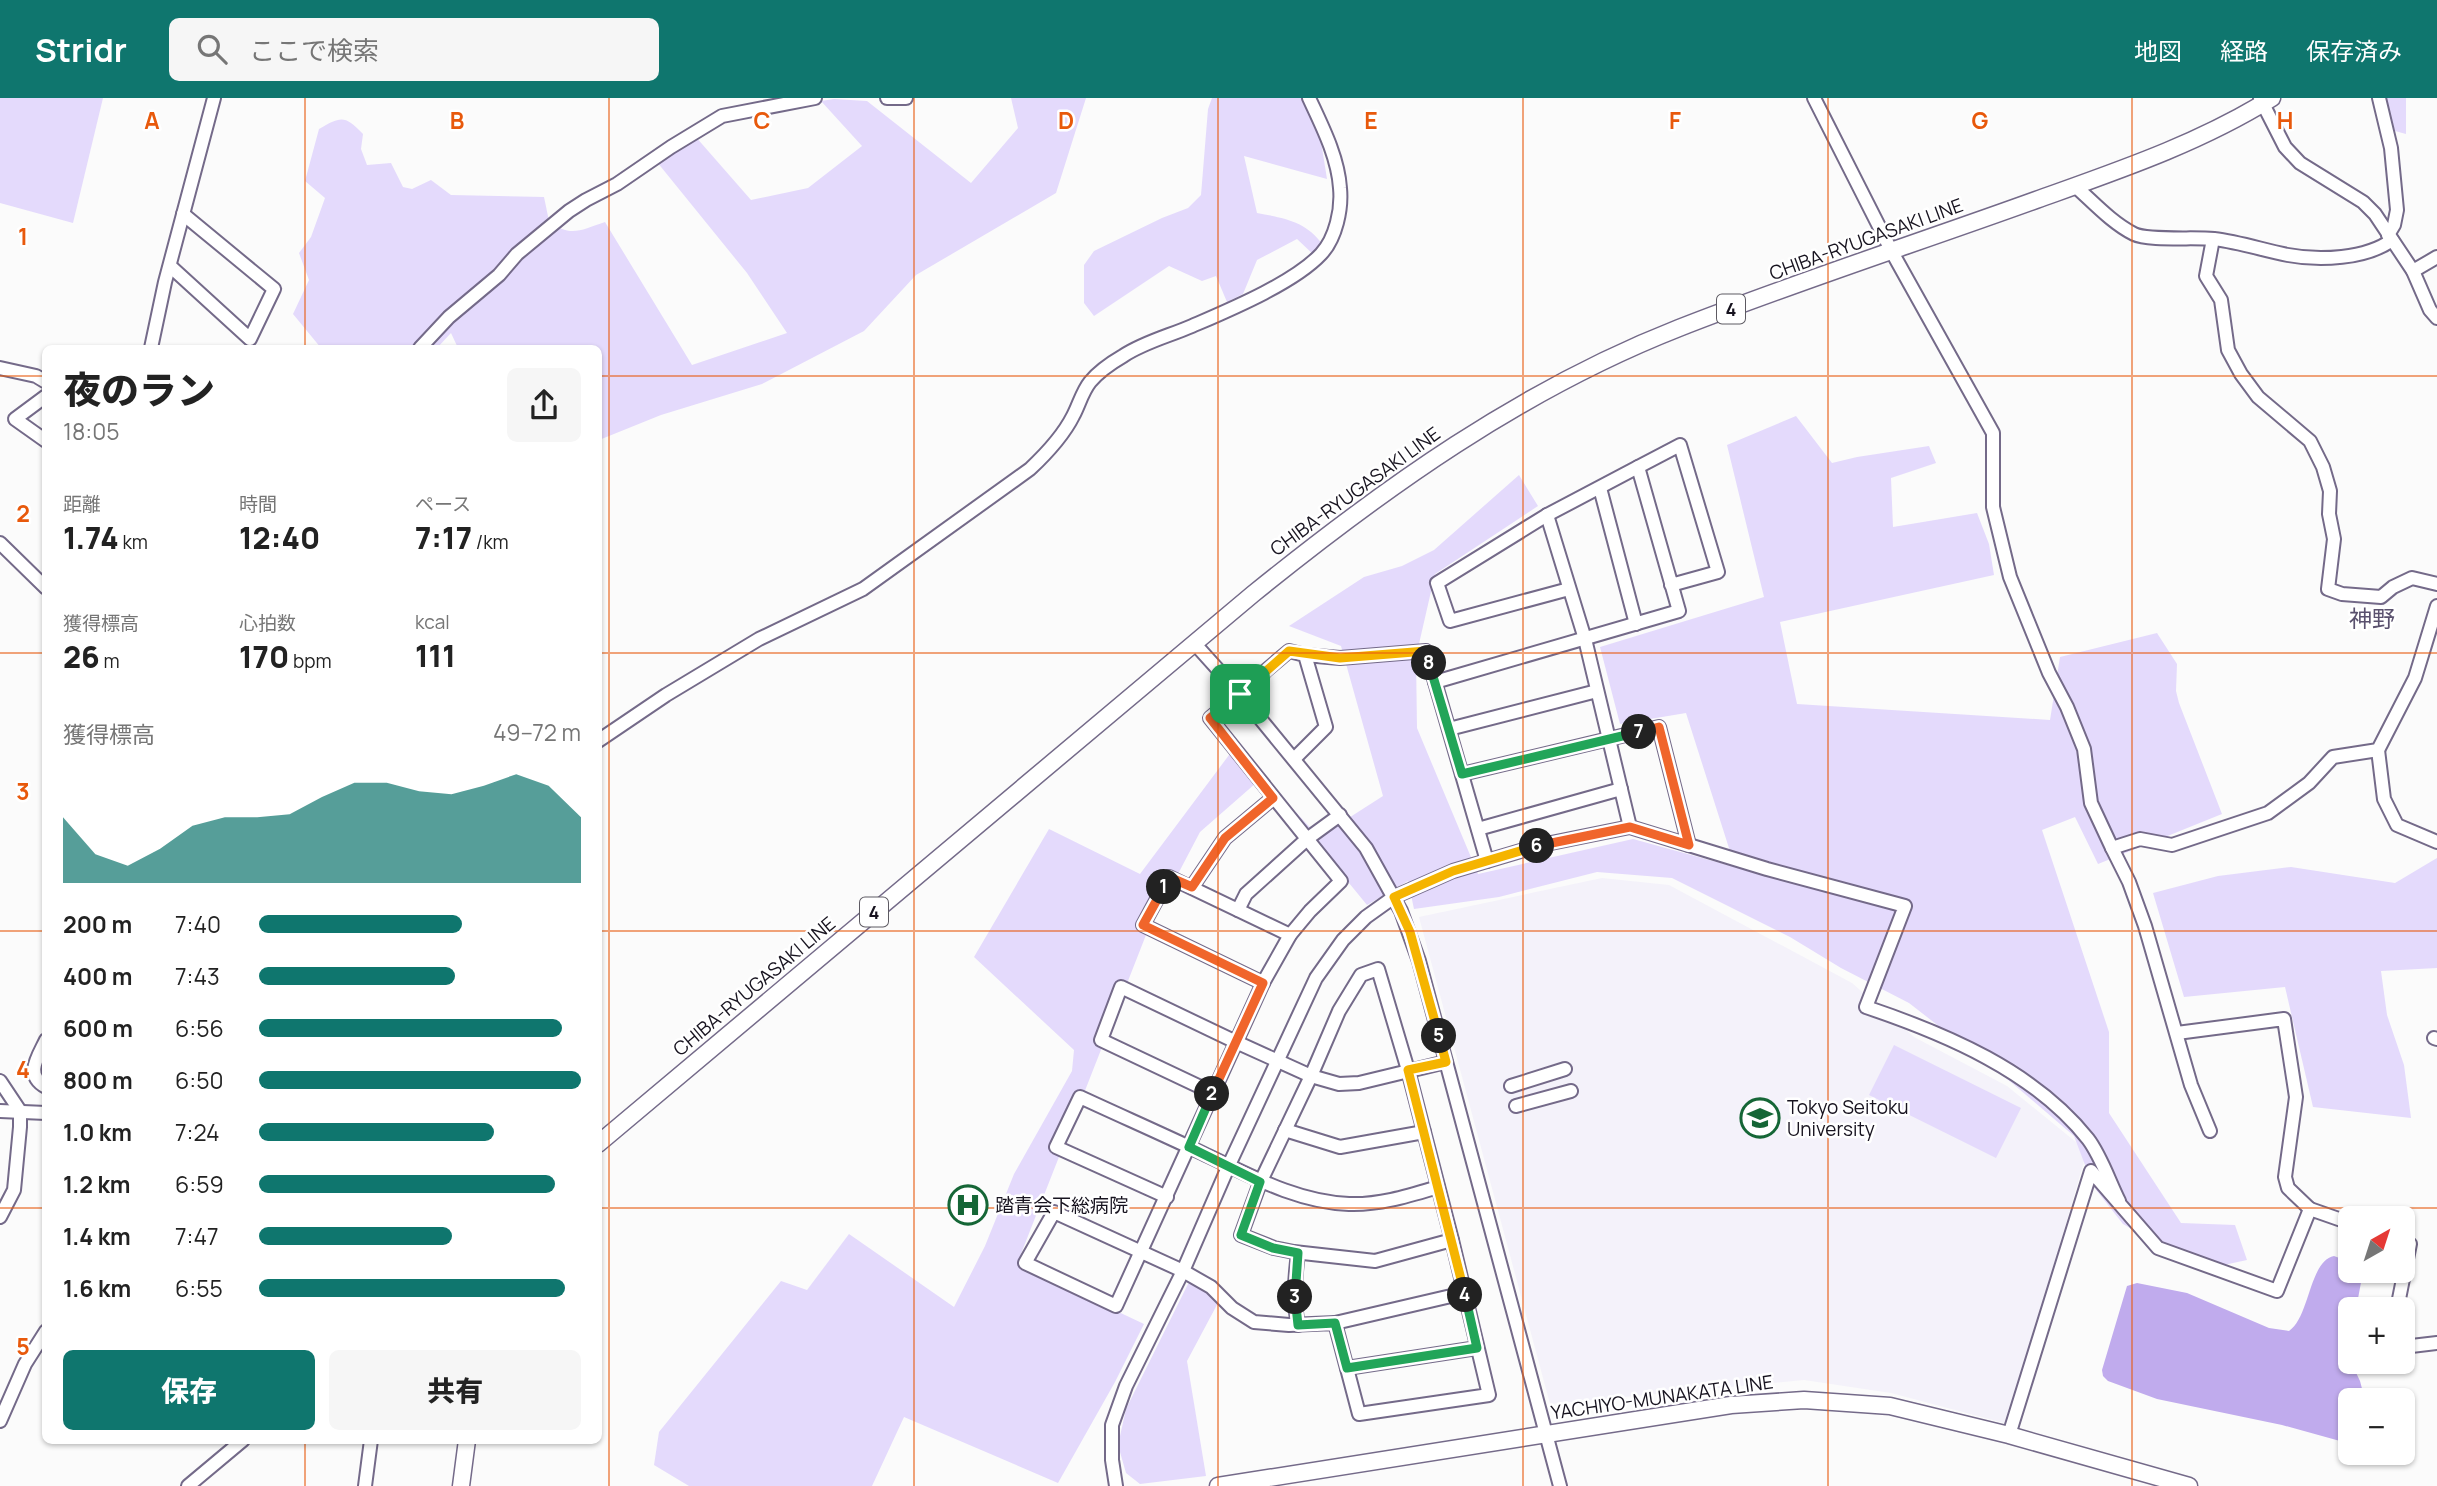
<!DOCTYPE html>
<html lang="ja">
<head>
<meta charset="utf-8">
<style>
	body { margin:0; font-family:Manrope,"Noto Sans JP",sans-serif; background:#f6f6f6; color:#222; height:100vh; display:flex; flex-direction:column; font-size:26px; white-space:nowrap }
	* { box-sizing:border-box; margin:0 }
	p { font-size:23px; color:#767676 }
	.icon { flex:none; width:38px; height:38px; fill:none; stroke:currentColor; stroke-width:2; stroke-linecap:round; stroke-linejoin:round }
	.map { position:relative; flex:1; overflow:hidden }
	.drawer { position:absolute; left:42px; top:247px; width:560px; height:1099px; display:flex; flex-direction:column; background:#fff; border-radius:10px; box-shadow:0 2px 5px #0004 }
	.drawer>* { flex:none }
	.needle { width:46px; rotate:39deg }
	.tools { position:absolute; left:2338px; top:1108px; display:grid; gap:14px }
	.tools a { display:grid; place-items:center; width:77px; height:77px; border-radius:10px; background:#fff; box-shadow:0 2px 5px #0004; font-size:35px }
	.pin { position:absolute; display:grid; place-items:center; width:60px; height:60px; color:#fff; margin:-30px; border-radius:14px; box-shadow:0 4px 10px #0006 }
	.km { position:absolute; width:35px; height:35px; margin:-18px; border-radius:50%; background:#222; color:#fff; font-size:19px; line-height:35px; text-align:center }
	.round { display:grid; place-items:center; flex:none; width:74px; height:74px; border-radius:10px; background:#f6f6f6 }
	.headline { display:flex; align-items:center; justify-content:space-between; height:119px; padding:0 21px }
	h1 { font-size:38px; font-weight:800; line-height:52px }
	.figures { display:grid; grid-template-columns:repeat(3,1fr); gap:10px; height:119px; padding:7px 21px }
	.figures div { display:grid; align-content:center }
	.figures b { font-size:30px; font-weight:800 }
	.figures small { font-size:19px; font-weight:400 }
	.figures p { font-size:19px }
	.chart { height:196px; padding:14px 21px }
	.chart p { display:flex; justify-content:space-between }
	.chart svg { width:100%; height:126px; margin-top:7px; fill:#0f766e; opacity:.7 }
	.cta { display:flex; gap:14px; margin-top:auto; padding:14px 21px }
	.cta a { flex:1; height:80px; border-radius:10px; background:#0f766e; color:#fff; font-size:28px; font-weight:800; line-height:80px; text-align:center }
	.cta a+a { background:#f6f6f6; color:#222 }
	ul { padding:0 21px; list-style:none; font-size:23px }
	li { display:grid; grid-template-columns:112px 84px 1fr; align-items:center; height:52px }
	li i { height:18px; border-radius:9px; background:#0f766e }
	header { display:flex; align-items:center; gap:42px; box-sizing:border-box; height:98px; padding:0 35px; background:#0f766e; color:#fff }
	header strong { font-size:33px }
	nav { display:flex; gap:38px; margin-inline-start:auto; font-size:24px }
	.search { width:490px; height:63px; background:#f6f6f6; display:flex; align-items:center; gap:18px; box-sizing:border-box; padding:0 24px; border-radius:10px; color:#767676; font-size:26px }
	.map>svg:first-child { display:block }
	.built { fill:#f4f2fa }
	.green { fill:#e4dafc }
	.water { fill:#c0abed }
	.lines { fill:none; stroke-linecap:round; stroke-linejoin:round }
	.minor-casing { stroke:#746a89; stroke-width:16 }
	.major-casing { stroke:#746a89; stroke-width:19 }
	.minor { stroke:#fff; stroke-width:12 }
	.major { stroke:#fff; stroke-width:16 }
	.split-1-casing { stroke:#fff; stroke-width:14 }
	.split-2-casing { stroke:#fff; stroke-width:14 }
	.split-3-casing { stroke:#fff; stroke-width:14 }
	.split-4-casing { stroke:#fff; stroke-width:14 }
	.split-5-casing { stroke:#fff; stroke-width:14 }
	.split-6-casing { stroke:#fff; stroke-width:14 }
	.split-7-casing { stroke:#fff; stroke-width:14 }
	.split-8-casing { stroke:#fff; stroke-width:14 }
	.split-9-casing { stroke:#fff; stroke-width:14 }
	.split-1 { stroke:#f0652b; stroke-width:9 }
	.split-2 { stroke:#f0652b; stroke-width:9 }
	.split-3 { stroke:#22a559; stroke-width:9 }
	.split-4 { stroke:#22a559; stroke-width:9 }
	.split-5 { stroke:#f5b400; stroke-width:9 }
	.split-6 { stroke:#f5b400; stroke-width:9 }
	.split-7 { stroke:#f0652b; stroke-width:9 }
	.split-8 { stroke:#22a559; stroke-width:9 }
	.split-9 { stroke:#f5b400; stroke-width:9 }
	.grid { fill:none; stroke:#e8590c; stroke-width:2; stroke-opacity:0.55 }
	.labels { text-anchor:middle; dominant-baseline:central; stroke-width:5; stroke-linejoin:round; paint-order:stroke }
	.shield { fill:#fff; stroke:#5d5a62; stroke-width:2 }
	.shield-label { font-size:18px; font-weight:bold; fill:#17131f }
	.street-label { font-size:19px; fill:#17131f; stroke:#fff }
	.poi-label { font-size:19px; fill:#17131f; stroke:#fff; text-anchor:start }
	.quarter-label { font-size:23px; fill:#5a516e; stroke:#fff }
	.grid-label { font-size:23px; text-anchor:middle; font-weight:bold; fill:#e8590c; stroke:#fff; stroke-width:5; stroke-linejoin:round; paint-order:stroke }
</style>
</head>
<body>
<header>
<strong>Stridr</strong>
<div class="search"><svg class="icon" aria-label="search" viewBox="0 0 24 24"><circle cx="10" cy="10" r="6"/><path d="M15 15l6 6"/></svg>ここで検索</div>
<nav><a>地図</a><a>経路</a><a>保存済み</a></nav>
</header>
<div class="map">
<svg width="2437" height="1388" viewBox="0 0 2437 1388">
	<rect width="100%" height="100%" fill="#fbfbfb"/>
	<path class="built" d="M1602 780 1669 787 1852 885 1914 939 2007 988 2087 1053 2008 1326 1891 1295 1804 1282 1550 1306 1419 819Z"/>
	<g class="green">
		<path d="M0 0H103L73 125 0 105Z"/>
		<path d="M1011 0H1086L1056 95 916 177 864 233 762 286 661 317 599 342 598 250H458L451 235 437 250H321L293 216 309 182 299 155 311 139 325 100 305 83 319 31C341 18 345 17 363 36L361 51 367 67 391 65 403 89 412 91 431 82 451 97 544 99 549 123C570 140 581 132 605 124L692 267 787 235 747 175 657 64 695 38 751 102 808 90 862 48 821 3 834 1 867 3 971 85 1018 30Z"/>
		<path d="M1212 0H1314L1327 81 1244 58 1257 115C1284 120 1306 123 1323 147L1315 158 1297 141 1257 162 1243 196 1227 204 1216 178 1202 183 1169 168 1094 218 1084 205V167L1094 153 1162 120 1188 110 1201 97 1208 11Z"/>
		<path d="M2386 0H2406V36L2395 33Z"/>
		<path d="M1796 318 1832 365 1857 359 1929 348 1936 365 1891 380 1893 429 1977 415 1989 446 1994 477 1780 524 1797 606 2050 622 2060 559 2157 535 2177 566 2176 593 2179 605 2222 716 2098 766 2075 719 2042 732 2109 934V1015L2181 1125 2235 1127 2247 1162 2210 1170 2174 1155 2123 1126 2093 1088 2074 1038 2012 985 1909 905 1841 870 1790 839 1672 780 1597 774 1499 799 1414 811 1408 783 1367 807 1322 752 1256 685 1200 734 1146 837 1017 1166 1144 1226 1115 1284 1058 1385 904 1319 872 1388H689L654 1367 659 1334 781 1183 807 1192 849 1136 954 1209 985 1148 1014 1076 1072 973 1074 952 974 859 1049 731 1140 776 1235 649 1319 739 1383 698 1341 548 1289 528 1364 479 1402 468 1434 452 1519 377 1538 408 1435 476 1416 559 1417 630 1478 776 1633 741 1735 769 1686 615 1620 626 1600 549 1764 499 1727 347Z"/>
		<path d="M2437 760V870L2381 873 2387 917 2404 967 2411 1020 2313 1009 2285 889 2184 899 2153 795 2218 778 2291 769 2395 785Z"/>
		<path d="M1894 947 2021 1010 1996 1060 1869 997Z"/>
		<path d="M1194 1184 1208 1192 1219 1203 1187 1263 1206 1378 1140 1386 1126 1375 1118 1347 1126 1311 1188 1186Z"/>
	</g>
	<path class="water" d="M2334 1158 2350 1164V1172L2363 1174 2356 1211H2350V1262L2360 1283 2365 1302H2350V1341L2340 1343 2282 1327 2157 1301 2108 1283 2103 1278 2102 1272 2127 1188 2137 1185 2187 1195 2269 1230 2289 1233C2310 1219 2309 1163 2334 1158Z"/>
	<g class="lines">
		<g class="minor-casing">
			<g id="minor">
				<path d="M887 0H906"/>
				<path d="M1814 0 1892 154 1993 335V409L2010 479 2049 575 2067 609 2084 651 2091 705 2112 750"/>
				<path d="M2260 0 2285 49 2300 65 2363 104 2375 116 2413 173 2430 212 2437 220"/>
				<path d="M2379 0 2391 50 2397 112 2394 127 2388 137"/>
				<path d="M2075 88C2093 104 2112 125 2134 136 2148 143 2195 139 2214 141 2239 144 2263 152 2288 157 2319 163 2366 161 2392 142"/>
				<path d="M2213 141 2206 178 2221 202 2228 252 2241 276 2258 299 2310 343 2323 369 2330 393 2329 416 2334 441 2328 491 2342 496 2381 499 2393 489 2412 480 2437 486"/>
				<path d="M170 168 250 241 274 191 183 116"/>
				<path d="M2413 173 2437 159"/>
				<path d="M151 250 165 184 214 0"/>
				<path d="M420 250 449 219 499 177 517 156 569 113 586 102 617 86 671 49 722 18 815 0"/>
				<path d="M0 270 36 278 46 284"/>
				<path d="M46 298 15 321 46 343"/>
				<path d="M1600 390 1636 526"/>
				<path d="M1547 417 1585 541 1630 729"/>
				<path d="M0 445 46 490"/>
				<path d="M1569 491 1450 523 1437 485 1547 417 1638 369"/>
				<path d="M1195 546 1240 596 1366 750 1401 813 1419 863 1560 1388"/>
				<path d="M1305 557 1340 560 1426 553 1487 763"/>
				<path d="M1435 584 1679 513 1638 369 1680 347 1718 474 1671 487"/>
				<path d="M1449 631 1597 593"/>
				<path d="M598 643 666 597 759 541 863 491 1030 371C1047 355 1063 338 1073 318 1079 307 1082 294 1090 284 1099 273 1111 265 1123 258 1144 244 1169 238 1192 228 1229 212 1294 185 1321 156 1336 140 1342 111 1340 90 1338 59 1322 28 1309 0"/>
				<path d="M2378 652 2384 701 2397 727 2437 744"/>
				<path d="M1294 661 1326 629 1305 557 1289 553 1210 620 1341 783 1310 813 1290 837 1263 885 1116 1208 1025 1165 1054 1114 1183 1173 1211 1189 1232 1210 1254 1224 1289 1227 1335 1225 1359 1316 1489 1297 1452 1142"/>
				<path d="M1462 676 1659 629 1689 747"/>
				<path d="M1478 731 1621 691"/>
				<path d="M1192 789 1225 740 1273 700"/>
				<path d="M1238 812 1246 796 1307 741 1340 717"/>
				<path d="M1378 871 1408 972 1452 1142 1375 1163 1294 1154 1274 1150 1241 1137 1260 1085 1311 978 1339 913 1361 877Z"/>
				<path d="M1263 885 1143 827 1169 779 1290 837"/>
				<path d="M2177 935 2284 921 2296 999 2285 1079 2288 1090 2310 1111"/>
				<path d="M2434 940 2437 941"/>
				<path d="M46 942C38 959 24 977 46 989"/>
				<path d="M0 983 20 1013V1029L14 1092 0 1119"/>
				<path d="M1511 988 1565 971"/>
				<path d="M1213 995 1101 942 1121 889 1236 944 1311 978 1339 986 1359 985 1446 964"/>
				<path d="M1516 1008 1571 993"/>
				<path d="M0 1013 46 1015"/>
				<path d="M1285 1032 1340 1049 1424 1034"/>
				<path d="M2210 1033 2191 987 2145 828 2129 784 2112 750 2140 741 2172 747 2268 715 2309 685 2333 659 2378 652 2415 580 2437 508"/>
				<path d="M1167 1099 1056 1049 1080 999C1121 1018 1162 1036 1202 1055 1249 1077 1296 1104 1349 1106 1380 1107 1408 1098 1438 1089"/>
				<path d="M2397 1211 2410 1146 2403 1143"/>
				<path d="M1335 1225 1464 1195"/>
				<path d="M1298 1227C1293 1202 1295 1179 1298 1155"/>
				<path d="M2403 1249 2437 1245"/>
				<path d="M1347 1270 1477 1250"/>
				<path d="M0 1323 25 1266 46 1233"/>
				<path d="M2009 1337 2091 1073 2158 1150 2277 1193 2310 1111 2350 1125"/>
				<path d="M188 1388 243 1342"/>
				<path d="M365 1388 371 1342"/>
				<path d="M1116 1388 1112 1362V1327L1126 1288 1183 1173 1229 1067 1316 880 1343 842 1366 819 1394 799 1453 773 1541 747 1630 729 1767 771 1905 808 1866 909C1946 936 2034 973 2088 1041 2101 1058 2109 1083 2119 1103"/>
			</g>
		</g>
		<g class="major-casing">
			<g id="major">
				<path d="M598 1046 1253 496C1384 390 1521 292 1679 230 1796 184 1917 145 2036 102 2117 73 2198 46 2272 0"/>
				<path d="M461 1388 467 1342"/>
				<path d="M1218 1388 1731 1307 1804 1302 1890 1308 2009 1337 2189 1388"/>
			</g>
		</g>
		<use href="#minor" class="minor"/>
		<use href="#major" class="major"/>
	</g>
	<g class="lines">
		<g class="split-1-casing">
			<path id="split-1" d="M1164 789 1169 779 1192 789 1225 740 1273 700 1210 620 1240 596"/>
		</g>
		<g class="split-2-casing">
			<path id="split-2" d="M1164 789 1143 827 1263 885 1212 996"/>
		</g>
		<g class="split-3-casing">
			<path id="split-3" d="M1212 996 1189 1049 1260 1084 1241 1137 1273 1150 1298 1155 1295 1199"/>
		</g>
		<g class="split-4-casing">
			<path id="split-4" d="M1295 1199 1298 1227 1335 1225 1347 1270 1477 1250 1465 1197"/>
		</g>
		<g class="split-5-casing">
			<path id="split-5" d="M1439 938 1446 964 1408 972 1465 1197"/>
		</g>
		<g class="split-6-casing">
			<path id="split-6" d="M1439 938 1410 834 1394 799 1453 773 1537 748"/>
		</g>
		<g class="split-7-casing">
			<path id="split-7" d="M1537 748 1630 729 1689 747 1659 629 1639 634"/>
		</g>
		<g class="split-8-casing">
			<path id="split-8" d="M1429 565 1462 676 1639 634"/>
		</g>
		<g class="split-9-casing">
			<path id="split-9" d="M1240 596 1289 553 1340 560 1426 553 1429 565"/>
		</g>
		<use href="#split-1" class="split-1"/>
		<use href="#split-2" class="split-2"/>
		<use href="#split-3" class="split-3"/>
		<use href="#split-4" class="split-4"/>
		<use href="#split-5" class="split-5"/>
		<use href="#split-6" class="split-6"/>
		<use href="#split-7" class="split-7"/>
		<use href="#split-8" class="split-8"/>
		<use href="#split-9" class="split-9"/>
	</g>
	<path class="grid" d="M305 0V250M609 0V1388M914 0V1388M1218 0V1388M1523 0V1388M1828 0V1388M2132 0V1388M0 278H46M598 278H2437M0 555H46M598 555H2437M0 833H46M598 833H2437M0 1110H46M598 1110H2437M305 1342V1388"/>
	<defs>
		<g id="university-ring" transform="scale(2.0125)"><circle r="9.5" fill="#fff" stroke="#156636" stroke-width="1.5"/><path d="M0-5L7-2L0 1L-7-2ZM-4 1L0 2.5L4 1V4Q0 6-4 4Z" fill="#156636"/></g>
		<g id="hospital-ring" transform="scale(2.0125)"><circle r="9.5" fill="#fff" stroke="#156636" stroke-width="1.5"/><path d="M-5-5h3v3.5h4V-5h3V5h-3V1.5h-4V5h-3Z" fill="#156636"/></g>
	</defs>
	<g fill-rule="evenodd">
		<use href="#university-ring" x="1760" y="1020"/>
		<use href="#hospital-ring" x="968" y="1107"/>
	</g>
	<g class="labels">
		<g class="shield">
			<rect x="1717" y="196.5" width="28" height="29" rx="5"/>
			<rect x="860" y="799.5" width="28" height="29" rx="5"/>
		</g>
		<g class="shield-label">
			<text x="1731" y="211">4</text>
			<text x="874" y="814">4</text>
		</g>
		<g class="street-label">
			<text transform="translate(1866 141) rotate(-20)">CHIBA-RYUGASAKI LINE</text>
			<text transform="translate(1355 393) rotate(-36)">CHIBA-RYUGASAKI LINE</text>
			<text transform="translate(754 888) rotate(-40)">CHIBA-RYUGASAKI LINE</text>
			<text transform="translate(1662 1299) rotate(-8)">YACHIYO-MUNAKATA LINE</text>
		</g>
		<g class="poi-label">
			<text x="1787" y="1009">Tokyo Seitoku<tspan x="1787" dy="22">University</tspan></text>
			<text x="995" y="1107">踏青会下総病院</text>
		</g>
		<g class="quarter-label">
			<text x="2372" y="520">神野</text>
		</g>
	</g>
	<g class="grid-label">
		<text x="152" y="31">A</text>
		<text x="457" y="31">B</text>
		<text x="762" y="31">C</text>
		<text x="1066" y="31">D</text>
		<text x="1371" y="31">E</text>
		<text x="1675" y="31">F</text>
		<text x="1980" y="31">G</text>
		<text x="2285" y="31">H</text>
		<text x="23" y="147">1</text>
		<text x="23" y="424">2</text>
		<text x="23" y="702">3</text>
		<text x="23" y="980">4</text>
		<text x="23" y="1257">5</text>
	</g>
</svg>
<div class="tools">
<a><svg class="needle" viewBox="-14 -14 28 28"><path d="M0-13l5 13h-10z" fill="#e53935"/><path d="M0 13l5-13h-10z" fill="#767676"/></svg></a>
<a>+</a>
<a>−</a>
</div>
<div class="pin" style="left:1240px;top:596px;background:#1e9e55"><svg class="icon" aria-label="arrive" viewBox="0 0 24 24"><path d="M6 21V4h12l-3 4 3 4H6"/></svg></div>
<b class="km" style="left:1164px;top:789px">1</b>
<b class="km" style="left:1212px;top:996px">2</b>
<b class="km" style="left:1295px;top:1199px">3</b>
<b class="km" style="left:1465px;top:1197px">4</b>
<b class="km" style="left:1439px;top:938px">5</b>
<b class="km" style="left:1537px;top:748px">6</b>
<b class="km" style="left:1639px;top:634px">7</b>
<b class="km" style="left:1429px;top:565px">8</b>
<section class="drawer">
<div class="headline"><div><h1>夜のラン</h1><p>18:05</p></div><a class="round"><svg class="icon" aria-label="share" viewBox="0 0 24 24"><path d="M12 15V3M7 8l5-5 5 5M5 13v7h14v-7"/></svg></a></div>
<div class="figures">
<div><p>距離</p><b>1.74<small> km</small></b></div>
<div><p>時間</p><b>12:40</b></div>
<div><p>ペース</p><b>7:17<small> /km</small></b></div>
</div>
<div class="figures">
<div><p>獲得標高</p><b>26<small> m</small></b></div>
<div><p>心拍数</p><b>170<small> bpm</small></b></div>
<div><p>kcal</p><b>111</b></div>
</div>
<div class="chart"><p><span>獲得標高</span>49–72 m</p>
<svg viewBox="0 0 160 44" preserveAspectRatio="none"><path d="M0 44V21L10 34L20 38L30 32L40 24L50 21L60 21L70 20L80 14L90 9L100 9L110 12L120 13L130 10L140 6L150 10L160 21V44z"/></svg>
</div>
<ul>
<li><b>200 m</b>7:40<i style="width:63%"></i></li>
<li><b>400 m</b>7:43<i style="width:61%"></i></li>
<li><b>600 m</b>6:56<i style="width:94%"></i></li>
<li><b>800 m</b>6:50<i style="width:100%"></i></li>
<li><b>1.0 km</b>7:24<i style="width:73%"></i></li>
<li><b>1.2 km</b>6:59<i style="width:92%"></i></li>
<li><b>1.4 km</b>7:47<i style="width:60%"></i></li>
<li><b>1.6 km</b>6:55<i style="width:95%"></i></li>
</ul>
<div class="cta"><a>保存</a><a>共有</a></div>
</section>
</div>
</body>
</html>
